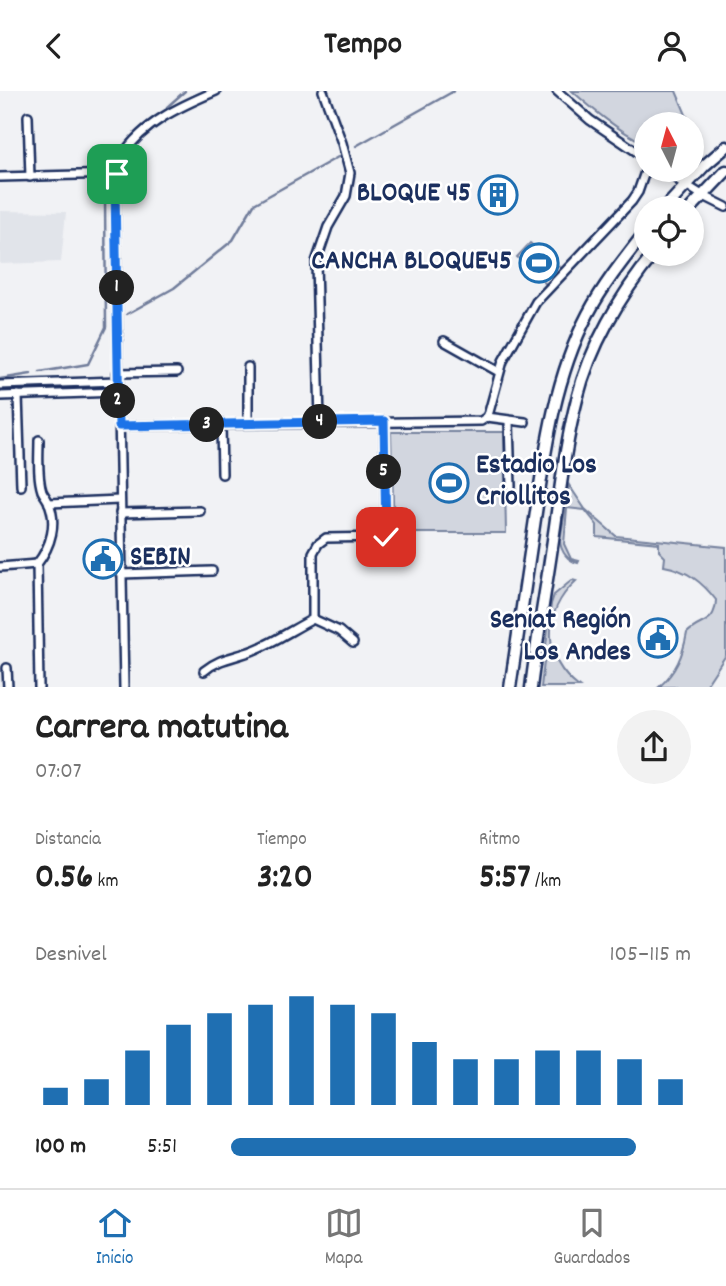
<!DOCTYPE html>
<html lang="es">
<head>
<meta charset="utf-8">
<style>
	body { margin:0; font-family:Dekko,sans-serif; background:#f2f2f2; color:#222; height:100vh; display:flex; flex-direction:column; font-size:26px; white-space:nowrap }
	* { box-sizing:border-box; margin:0 }
	p { font-size:23px; color:#767676 }
	.icon { flex:none; width:38px; height:38px; fill:none; stroke:currentColor; stroke-width:2; stroke-linecap:round; stroke-linejoin:round }
	.map { position:relative; height:596px; overflow:hidden }
	.sheet { display:flex; flex-direction:column; background:#fff; flex:1 }
	.sheet>* { flex:none }
	.needle { width:46px; rotate:354deg }
	.buttons { position:absolute; left:634px; top:21px; display:grid; gap:14px }
	.buttons a { display:grid; place-items:center; width:70px; height:70px; border-radius:50%; background:#fff; box-shadow:0 4px 10px #0003; font-size:35px }
	.pin { position:absolute; display:grid; place-items:center; width:60px; height:60px; color:#fff; margin:-30px; border-radius:14px; box-shadow:0 4px 10px #0006 }
	.km { position:absolute; width:35px; height:35px; margin:-18px; border-radius:50%; background:#222; color:#fff; font-size:19px; line-height:35px; text-align:center }
	.round { display:grid; place-items:center; flex:none; width:74px; height:74px; border-radius:37px; background:#f2f2f2 }
	.head { display:flex; align-items:center; justify-content:space-between; height:119px; padding:0 35px }
	h1 { font-size:38px; font-weight:800; line-height:52px }
	.metrics { display:grid; grid-template-columns:repeat(3,1fr); gap:10px; height:119px; padding:7px 35px }
	.metrics div { display:grid; align-content:center }
	.metrics b { font-size:35px; font-weight:800 }
	.metrics small { font-size:19px; font-weight:400 }
	.metrics p { font-size:19px }
	.chart { height:196px; padding:14px 35px }
	.chart p { display:flex; justify-content:space-between }
	.chart svg { width:100%; height:126px; margin-top:7px; stroke:#1f6fb2; stroke-width:6 }
	ul { padding:0 35px; list-style:none; font-size:23px }
	li { display:grid; grid-template-columns:112px 84px 1fr; align-items:center; height:52px }
	li i { height:18px; border-radius:9px; background:#1f6fb2 }
	header { display:flex; justify-content:space-between; align-items:center; height:91px; padding:0 35px; background:#fff; font-size:32px; font-weight:800 }
	.tabs { display:flex; justify-content:space-around; align-items:center; height:98px; border-top:2px solid #e0e0e0; background:#fff; font-size:19px; color:#767676 }
	.tabs a { display:grid; justify-items:center; gap:4px }
	.tabs .on { color:#1f6fb2 }
	.map>svg:first-child { display:block }
	.built { fill:#e1e4ea }
	.green { fill:#d2d6df; stroke:#76829e; stroke-width:2 }
	.lines { fill:none; stroke-linecap:round; stroke-linejoin:round }
	.stream { stroke:#707c9a; stroke-width:2.5 }
	.minor-casing { stroke:#1b2f5e; stroke-width:12 }
	.major-casing { stroke:#1b2f5e; stroke-width:15 }
	.minor { stroke:#fff; stroke-width:7 }
	.major { stroke:#fff; stroke-width:10 }
	.route-casing { stroke:#fff; stroke-width:14 }
	.route { stroke:#1a73e8; stroke-width:9 }
	.labels { text-anchor:middle; dominant-baseline:central; stroke-width:5; stroke-linejoin:round; paint-order:stroke }
	.poi-label { font-size:28px; font-weight:bold; fill:#1b2f5e; stroke:#fff; text-anchor:end }
</style>
</head>
<body>
<header><svg class="icon" aria-label="back" viewBox="0 0 24 24"><path d="M15 5l-7 7 7 7"/></svg>Tempo<svg class="icon" aria-label="person" viewBox="0 0 24 24"><circle cx="12" cy="8" r="4"/><path d="M4 21q1-7 8-7t8 7"/></svg></header>
<div class="map">
<svg width="726" height="597" viewBox="0 0 726 597">
	<rect width="100%" height="100%" fill="#f1f2f5"/>
	<filter id="ink" filterUnits="userSpaceOnUse"><feTurbulence type="fractalNoise" baseFrequency=".0143" numOctaves="2"/><feDisplacementMap in="SourceGraphic" scale="14" xChannelSelector="R" yChannelSelector="G"/><feConvolveMatrix kernelMatrix="1 2 1 2 8 2 1 2 1" color-interpolation-filters="sRGB"/></filter>
	<g filter="url(#ink)">
		<path class="built" d="M0 120 66 121 61 171 0 173Z"/>
		<g class="green">
			<path d="M572 0H676L690 33H646V53C617 39 596 21 572 0Z"/>
			<path d="M530 152 562 178 549 196 517 166Z"/>
			<path d="M391 341H504L506 442H394Z"/>
			<path d="M569 394 585 418 616 445 726 456V564L705 596H659C676 581 683 564 687 542 701 528 715 534 716 509 702 491 687 479 664 475L665 466 659 460V452L597 446V434L585 419 567 417 564 453 571 468 579 470 578 472C568 470 561 461 560 450Z"/>
			<path d="M572 489 576 490C542 521 542 568 579 596H541L551 513 554 504Z"/>
		</g>
		<g class="lines">
			<g class="stream">
				<path d="M167 16 185 0"/>
				<path d="M356 55 454 0"/>
				<path d="M127 223 174 197 233 149 254 113 338 66"/>
				<path d="M40 281 88 273 106 236 105 107 112 87"/>
				<path d="M0 288 31 283"/>
			</g>
			<g class="minor-casing">
				<g id="minor">
					<path d="M557 0 590 29 646 67"/>
					<path d="M28 25 30 86"/>
					<path d="M662 79 702 104 726 116"/>
					<path d="M0 86 117 83"/>
					<path d="M444 250 499 281"/>
					<path d="M117 282 177 281"/>
					<path d="M0 294 118 290"/>
					<path d="M18 304 21 395"/>
					<path d="M0 305 118 301"/>
					<path d="M487 326 525 331"/>
					<path d="M320 331 316 171 328 136 346 105 350 82 342 52 323 0"/>
					<path d="M509 331 511 396"/>
					<path d="M248 333V276"/>
					<path d="M221 334 222 383"/>
					<path d="M119 335 481 330 487 326 489 321 503 270 536 211 632 110 638 101 646 78"/>
					<path d="M49 412 120 409"/>
					<path d="M120 422 200 420"/>
					<path d="M37 473C51 455 58 432 48 410 46 406 44 404 42 400 37 385 39 365 39 349"/>
					<path d="M37 473 39 597"/>
					<path d="M0 476 37 473"/>
					<path d="M121 483 212 480"/>
					<path d="M353 552 339 540 313 528V462L318 453 326 447 386 446 384 330"/>
					<path d="M7 577 8 597"/>
					<path d="M204 580C221 566 235 567 254 559 275 551 293 538 313 528"/>
					<path d="M124 597 115 97C116 87 117 73 122 65 144 31 181 15 216 0"/>
				</g>
			</g>
			<g class="major-casing">
				<g id="major">
					<path d="M665 117 705 74 726 56"/>
					<path d="M691 117 726 80"/>
					<path d="M510 597C518 540 527 484 535 428 545 359 555 286 588 223 604 193 625 167 646 140"/>
					<path d="M531 597C537 547 546 498 553 449 560 402 565 354 577 308 590 256 620 204 654 163"/>
				</g>
			</g>
			<use href="#minor" class="minor"/>
			<use href="#major" class="major"/>
		</g>
	</g>
	<g class="lines" filter="url(#ink)">
		<g class="route-casing">
			<path id="route" d="M117 83 115 97 119 335 384 330 386 446"/>
		</g>
		<use href="#route" class="route"/>
	</g>
	<defs>
		<g id="building-ring" transform="scale(2.0125)"><circle r="9.5" fill="#fff" stroke="#1f6fb2" stroke-width="1.5"/><path d="M-4-6H4V6H1V3H-1V6H-4ZM-2.5-4.3h1.7v1.8h-1.7ZM.8-4.3h1.7v1.8H.8ZM-2.5-1h1.7V.8h-1.7ZM.8-1h1.7V.8H.8Z" fill="#1f6fb2"/></g>
		<g id="stadium-ring" transform="scale(2.0125)"><circle r="9.5" fill="#fff" stroke="#1f6fb2" stroke-width="1.5"/><path d="M0-5a6.5 5 0 1 0 0 10a6.5 5 0 1 0 0-10ZM-3.5-1.8h7v3.6h-7Z" fill="#1f6fb2"/></g>
		<g id="civic-ring" transform="scale(2.0125)"><circle r="9.5" fill="#fff" stroke="#1f6fb2" stroke-width="1.5"/><path d="M-.6-6.5H3V-4.5H.6V-3L4-1V1h2V6H-6V1h2V-1L-.6-3ZM-1.2 2.5V6h2.4V2.5Z" fill="#1f6fb2"/></g>
	</defs>
	<g fill-rule="evenodd">
		<use href="#building-ring" x="498" y="104"/>
		<use href="#stadium-ring" x="539" y="172"/>
		<use href="#stadium-ring" x="449" y="392"/>
		<use href="#civic-ring" x="103" y="468"/>
		<use href="#civic-ring" x="658" y="547"/>
	</g>
	<g class="labels">
		<g class="poi-label">
			<text x="471" y="104">BLOQUE 45</text>
			<text x="512" y="172">CANCHA BLOQUE45</text>
			<text x="476" y="376" text-anchor="start">Estadio Los<tspan x="476" dy="32">Criollitos</tspan></text>
			<text x="130" y="468" text-anchor="start">SEBIN</text>
			<text x="631" y="531">Seniat Región<tspan x="631" dy="32">Los Andes</tspan></text>
		</g>
	</g>
</svg>
<div class="buttons">
<a><svg class="needle" viewBox="-14 -14 28 28"><path d="M0-13l5 13h-10z" fill="#e53935"/><path d="M0 13l5-13h-10z" fill="#767676"/></svg></a>
<a><svg class="icon" aria-label="locate" viewBox="0 0 24 24"><circle cx="12" cy="12" r="6"/><path d="M12 2v4M12 18v4M2 12h4M18 12h4"/></svg></a>
</div>
<div class="pin" style="left:117px;top:83px;background:#1e9e55"><svg class="icon" aria-label="arrive" viewBox="0 0 24 24"><path d="M6 21V4h12l-3 4 3 4H6"/></svg></div>
<div class="pin" style="left:386px;top:446px;background:#d93025"><svg class="icon" aria-label="check" viewBox="0 0 24 24"><path d="M5 12l5 5 9-10"/></svg></div>
<b class="km" style="left:117px;top:197px">1</b>
<b class="km" style="left:118px;top:310px">2</b>
<b class="km" style="left:207px;top:334px">3</b>
<b class="km" style="left:320px;top:331px">4</b>
<b class="km" style="left:384px;top:381px">5</b>
</div>
<section class="sheet">
<div class="head"><div><h1>Carrera matutina</h1><p>07:07</p></div><a class="round"><svg class="icon" aria-label="share" viewBox="0 0 24 24"><path d="M12 15V3M7 8l5-5 5 5M5 13v7h14v-7"/></svg></a></div>
<div class="metrics">
<div><p>Distancia</p><b>0.56<small> km</small></b></div>
<div><p>Tiempo</p><b>3:20</b></div>
<div><p>Ritmo</p><b>5:57<small> /km</small></b></div>
</div>
<div class="chart"><p><span>Desnivel</span>105–115 m</p>
<svg viewBox="0 0 160 44" preserveAspectRatio="none"><path d="M5 44V38M15 44V35M25 44V25M35 44V16M45 44V12M55 44V9M65 44V6M75 44V9M85 44V12M95 44V22M105 44V28M115 44V28M125 44V25M135 44V25M145 44V28M155 44V35"/></svg>
</div>
<ul>
<li><b>100 m</b>5:51<i style="width:88%"></i></li>
</ul>
</section>
<nav class="tabs">
<a class="on"><svg class="icon" aria-label="home" viewBox="0 0 24 24"><path d="M3 11l9-7 9 7M6 9v11h12V9"/></svg>Inicio</a>
<a><svg class="icon" aria-label="map" viewBox="0 0 24 24"><path d="M3 6l6-2 6 2 6-2v14l-6 2-6-2-6 2zM9 4v14M15 6v14"/></svg>Mapa</a>
<a><svg class="icon" aria-label="saved" viewBox="0 0 24 24"><path d="M7 4h10v16l-5-4-5 4z"/></svg>Guardados</a>
</nav>
</body>
</html>
